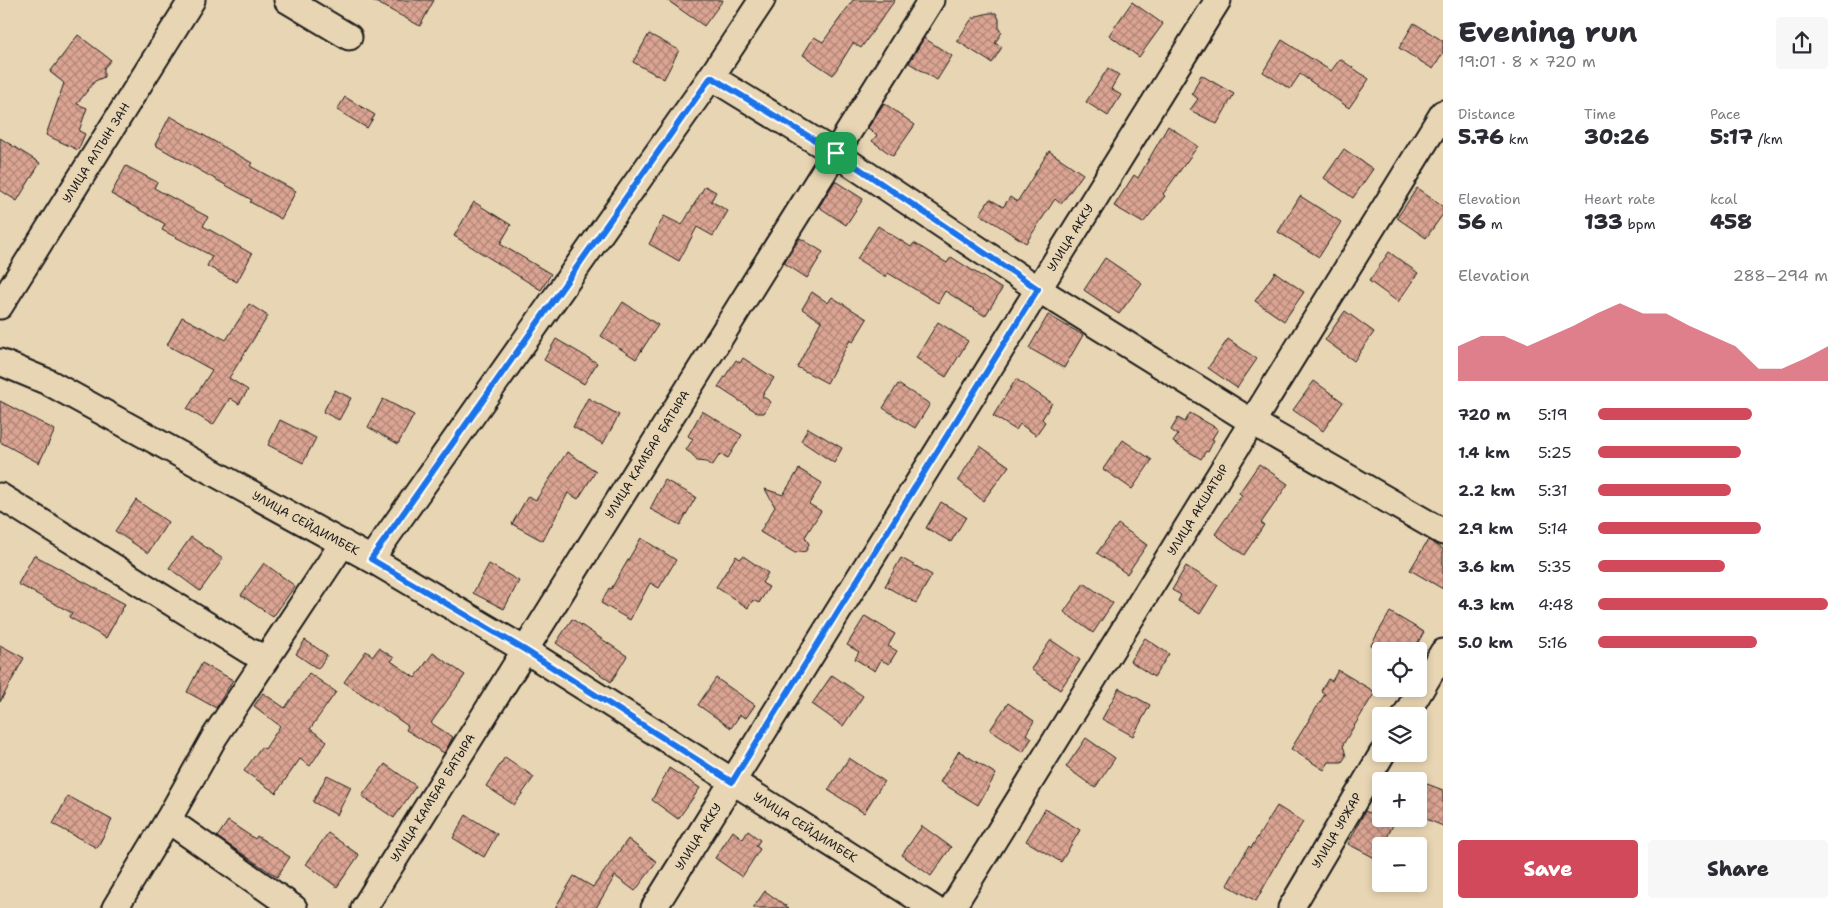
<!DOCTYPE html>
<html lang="en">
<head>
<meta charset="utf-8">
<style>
	body { margin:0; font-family:"Shantell Sans",sans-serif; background:#f7f7f7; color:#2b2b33; height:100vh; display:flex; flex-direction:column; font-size:19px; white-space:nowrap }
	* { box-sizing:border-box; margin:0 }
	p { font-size:16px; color:#7c7c81 }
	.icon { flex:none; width:28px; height:28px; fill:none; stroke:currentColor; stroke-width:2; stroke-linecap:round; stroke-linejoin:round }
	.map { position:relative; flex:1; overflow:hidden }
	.panel { display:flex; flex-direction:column; background:#fff; width:400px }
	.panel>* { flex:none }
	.controls { position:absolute; left:1372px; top:642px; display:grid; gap:10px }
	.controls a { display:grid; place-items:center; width:55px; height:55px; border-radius:5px; background:#fff; box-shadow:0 2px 8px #0003; font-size:25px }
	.pin { position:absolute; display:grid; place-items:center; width:42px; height:42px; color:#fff; margin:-21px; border-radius:10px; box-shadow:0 2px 8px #0006 }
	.round { display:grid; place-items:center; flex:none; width:52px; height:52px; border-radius:5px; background:#f7f7f7 }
	.summary { display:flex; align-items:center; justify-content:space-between; height:85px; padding:0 15px }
	h1 { font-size:28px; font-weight:800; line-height:38px }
	.figures { display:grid; grid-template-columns:repeat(3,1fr); gap:8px; height:85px; padding:5px 15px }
	.figures div { display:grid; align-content:center }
	.figures b { font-size:21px; font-weight:800 }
	.figures small { font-size:14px; font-weight:400 }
	.figures p { font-size:14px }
	.chart { height:140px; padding:10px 15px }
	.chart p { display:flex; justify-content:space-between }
	.chart svg { width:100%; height:90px; margin-top:5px; fill:#d1495b; opacity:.7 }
	.action { display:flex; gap:10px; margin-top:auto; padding:10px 15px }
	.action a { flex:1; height:58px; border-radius:5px; background:#d1495b; color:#fff; font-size:20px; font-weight:800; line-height:58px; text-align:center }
	.action a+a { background:#f7f7f7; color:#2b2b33 }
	ul { padding:0 15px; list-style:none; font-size:16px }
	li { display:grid; grid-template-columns:80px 60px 1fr; align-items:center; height:38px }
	li i { height:12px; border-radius:6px; background:#d1495b }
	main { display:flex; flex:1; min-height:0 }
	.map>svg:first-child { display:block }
	.building { fill:url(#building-cross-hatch); stroke:#1c1c1c }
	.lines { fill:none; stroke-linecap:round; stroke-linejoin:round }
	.minor-casing { stroke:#1c1c1c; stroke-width:29 }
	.minor { stroke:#e8d5b3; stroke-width:25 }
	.route-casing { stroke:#fff; stroke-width:10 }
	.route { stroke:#1a73e8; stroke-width:6 }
	.labels { text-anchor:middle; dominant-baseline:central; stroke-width:5; stroke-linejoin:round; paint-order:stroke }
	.street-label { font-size:12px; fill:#1c1c1c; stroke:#e8d5b3 }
</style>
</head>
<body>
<main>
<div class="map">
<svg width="1443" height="908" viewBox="0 0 1443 908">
	<defs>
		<pattern id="building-cross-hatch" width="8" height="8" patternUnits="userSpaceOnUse" patternTransform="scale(1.25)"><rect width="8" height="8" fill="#dba493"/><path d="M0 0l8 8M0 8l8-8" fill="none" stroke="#b18577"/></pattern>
	</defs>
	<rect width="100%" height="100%" fill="#e8d5b3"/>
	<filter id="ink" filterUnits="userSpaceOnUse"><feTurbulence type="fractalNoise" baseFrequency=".02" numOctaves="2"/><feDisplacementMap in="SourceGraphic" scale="10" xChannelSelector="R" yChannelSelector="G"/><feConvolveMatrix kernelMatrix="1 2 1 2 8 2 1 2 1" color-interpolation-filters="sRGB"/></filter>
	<g filter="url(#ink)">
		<g class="building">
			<path d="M372 0H434L420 26Z"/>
			<path d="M667 0H723L704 26Z"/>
			<path d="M853 0H895L861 48 853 43 833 75 803 55 814 37 823 42Z"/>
			<path d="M1132 2 1163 24 1139 57 1109 35Z"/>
			<path d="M989 13H996L999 19V30L1002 32 995 43 1002 47 992 63 957 41 973 17 975 19 977 16Z"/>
			<path d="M1414 23 1443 41V53L1433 69 1399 48Z"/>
			<path d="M649 34 679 50 664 79 633 62Z"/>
			<path d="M78 35 111 60 104 68V77L95 81 77 104 87 108 79 131 85 134 78 150 46 135 64 83 50 72Z"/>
			<path d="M924 38 952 56 937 80 909 63Z"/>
			<path d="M1282 40 1331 71 1340 59 1369 79 1349 108 1300 74 1290 89 1263 72Z"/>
			<path d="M1108 68 1119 75 1111 89 1121 95 1108 116 1086 102Z"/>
			<path d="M1201 75 1234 94 1217 124 1190 110 1198 99 1192 94Z"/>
			<path d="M345 97 375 115 367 128 337 110Z"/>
			<path d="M884 103 915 125 893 156 872 141 877 135 868 128Z"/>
			<path d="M170 116 252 163 250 166 296 191 281 219 250 202 252 200 155 145Z"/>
			<path d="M1168 126 1198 146 1163 194 1165 196 1143 223 1114 206 1134 175 1138 178Z"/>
			<path d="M0 138 40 163 17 201 0 190Z"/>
			<path d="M1344 149 1373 169 1353 198 1324 178Z"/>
			<path d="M1049 151 1083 174 1061 204 1055 199 1026 243 980 214 990 199 1003 207 1010 197 1017 202Z"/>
			<path d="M126 166 157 182 154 188 208 217 203 226 252 254 237 282 207 266 212 256 162 230 165 224 111 194Z"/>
			<path d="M835 181 863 199 846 225 819 207Z"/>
			<path d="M705 186 716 192 711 201 728 211 713 236 697 227 679 261 649 244 664 216 682 225Z"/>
			<path d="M1417 188 1443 207V214L1426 238 1397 218Z"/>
			<path d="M1300 196 1341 222 1319 257 1278 232Z"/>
			<path d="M474 202 511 225 500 244 551 274 541 290 454 236Z"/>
			<path d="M878 226 911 247 914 243 947 263 951 257 1002 289 985 316 945 291 938 303 888 273 886 277 857 259Z"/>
			<path d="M800 238 823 252 807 278 784 263Z"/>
			<path d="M1389 252 1418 273 1398 302 1369 281Z"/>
			<path d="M1105 258 1142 283 1119 314 1084 290Z"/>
			<path d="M1275 272 1304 292 1284 321 1255 301Z"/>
			<path d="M812 292 828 303 832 297 867 319 853 342 850 340 827 383 797 367 821 321 802 309Z"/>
			<path d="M623 302 658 325 636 359 601 336Z"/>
			<path d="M249 304 268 316 229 378 248 390 239 404 230 398 213 425 187 409 212 370 167 345 182 317 226 340Z"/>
			<path d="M1345 311 1374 332 1354 361 1325 340Z"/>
			<path d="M1048 315 1083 335 1064 368 1029 348Z"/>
			<path d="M938 322 968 341 946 377 916 358Z"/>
			<path d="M556 339 597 363 584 384 544 360Z"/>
			<path d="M1228 339 1257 359 1237 388 1208 368Z"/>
			<path d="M743 358 774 378 762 396 771 402 764 413H758L718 387 736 360 740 363Z"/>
			<path d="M1016 379 1052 403 1042 419 1045 422 1036 435 1020 424 1016 430 993 416Z"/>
			<path d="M1314 381 1343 402 1323 431 1293 410Z"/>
			<path d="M898 384 930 404 915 428 883 408Z"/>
			<path d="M335 390 351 398 339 420 323 412Z"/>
			<path d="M588 398 619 415 603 444 573 427Z"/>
			<path d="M383 399 414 415 398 444 368 427Z"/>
			<path d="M0 401 55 430 39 463 0 442Z"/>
			<path d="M702 411 742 435 728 458 720 454 712 466 706 462 697 461 692 454 686 450 693 439 688 436Z"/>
			<path d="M1190 413 1218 429 1212 439 1214 440 1208 452 1206 451 1201 459 1173 442 1178 435 1171 430 1178 418 1185 422Z"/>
			<path d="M280 420 316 438 303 463 268 445Z"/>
			<path d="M808 428 842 448 834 463 801 441Z"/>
			<path d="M1123 440 1152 460 1132 489 1103 469Z"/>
			<path d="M980 446 1009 466 983 501 958 480Z"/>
			<path d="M567 452 596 471 578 499 568 493 543 541 512 524 528 496 536 500Z"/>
			<path d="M1259 464 1288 484 1261 523 1264 525 1244 555 1215 534 1242 495 1239 493Z"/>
			<path d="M799 469 822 483 809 504 821 511 805 537 809 544 806 551 795 553 760 532 775 507 765 489 783 495Z"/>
			<path d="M665 480 696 497 680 525 650 509Z"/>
			<path d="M136 500 168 522 148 553 115 531Z"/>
			<path d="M941 502 966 517 951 542 926 528Z"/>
			<path d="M1118 524 1147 545 1127 574 1097 553Z"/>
			<path d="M191 537 223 559 200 591 169 568Z"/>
			<path d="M641 538 676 560 659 588 650 583 630 620 601 603 609 588 611 589Z"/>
			<path d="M1428 540 1443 549V589L1410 570Z"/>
			<path d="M34 555 125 604 106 638 69 617 72 613 18 584Z"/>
			<path d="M736 556 740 559 743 556 768 573 762 583 769 587 759 603 753 600 748 608 716 587Z"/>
			<path d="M901 558 932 575 916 603 885 586Z"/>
			<path d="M264 563 295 586 273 617 241 595Z"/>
			<path d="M489 564 519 581 504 609 473 593Z"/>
			<path d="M1186 566 1218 585 1200 614 1178 601 1181 595 1172 590Z"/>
			<path d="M1084 583 1113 603 1093 633 1064 612Z"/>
			<path d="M1390 612 1424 632 1413 651H1381L1371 645Z"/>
			<path d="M865 616 895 634 888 646 897 651 889 664 881 660 875 671 855 659 859 652 847 645Z"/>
			<path d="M572 619 627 656 611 682 556 643Z"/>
			<path d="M1145 638 1169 654 1154 677 1130 661Z"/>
			<path d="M305 640 327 655 318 669 296 654Z"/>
			<path d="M1051 640 1080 660 1060 690 1031 669Z"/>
			<path d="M0 645 24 658 0 702Z"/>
			<path d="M379 648 394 658 391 661 415 678 433 653 465 675 431 723 453 737 444 753 406 730 408 726 344 682 366 651 373 656Z"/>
			<path d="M202 663 233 680 216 708 187 692Z"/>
			<path d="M1338 670 1375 692 1345 741 1343 745 1346 756 1342 762H1329L1324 770 1291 749 1325 694 1321 691 1328 679 1332 681Z"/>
			<path d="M309 673 336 692 310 729 327 741 310 766 300 759 276 793 244 771 261 747 265 749 280 726 254 706 263 693 285 708Z"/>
			<path d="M832 675 863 696 843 726 812 704Z"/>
			<path d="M716 678 755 705 746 718 740 715 731 728 698 705Z"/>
			<path d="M1119 688 1150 705 1133 736 1102 719Z"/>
			<path d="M1008 703 1034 721 1026 734 1032 738 1023 752 990 730Z"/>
			<path d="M1086 738 1115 758 1095 788 1066 767Z"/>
			<path d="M959 751 996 774 978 805 940 782Z"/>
			<path d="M505 757 534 777 514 805 486 786Z"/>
			<path d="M849 758 884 781 864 813 828 790Z"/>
			<path d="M385 764 416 786 394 818 362 796Z"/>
			<path d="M669 768 700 788 678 819 652 800Z"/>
			<path d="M327 775 351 787 337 815 313 802Z"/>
			<path d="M1419 781 1443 790V826L1419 816Z"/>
			<path d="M68 796 112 820 97 848 53 824Z"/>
			<path d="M1277 806 1303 822 1284 853H1283L1256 901 1227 885 1249 846 1251 848Z"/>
			<path d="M1045 809 1080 830 1061 862 1026 841Z"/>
			<path d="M1365 811 1393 825 1383 846H1381L1377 859 1348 844Z"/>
			<path d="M466 815 497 834 484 857 453 838Z"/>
			<path d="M228 821 255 839 257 836 290 857 277 877 217 837Z"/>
			<path d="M922 826 951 847 931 876 902 855Z"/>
			<path d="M733 831 743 839 748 831 760 840 756 846 760 849 742 877 715 858Z"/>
			<path d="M328 833 359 855 337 887 306 864Z"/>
			<path d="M628 839 657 862 635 891 615 876 596 908H555L574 876 593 887Z"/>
			<path d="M765 891 789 908H753Z"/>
		</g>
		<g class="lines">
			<g class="minor-casing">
				<g id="minor">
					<path d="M287 0 349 37"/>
					<path d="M711 77 835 153 1038 289 1252 422 1443 532"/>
					<path id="s1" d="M0 306 192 0"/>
					<path id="s2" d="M0 362 48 382 371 559 525 650 933 908"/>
					<path d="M0 496 249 651 266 658"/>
					<path d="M371 559 711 77 762 0"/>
					<path d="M1405 716 1443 652"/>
					<path d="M115 908 168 820"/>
					<path d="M294 908 168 820 215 736 343 543"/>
					<path id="s3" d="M364 908 931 0"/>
					<path id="s4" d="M654 908 1218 0"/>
					<path id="s5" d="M952 908 1443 113"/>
					<path id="s6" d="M1291 908 1382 754"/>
				</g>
			</g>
			<use href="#minor" class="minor"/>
		</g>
	</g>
	<g class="lines" filter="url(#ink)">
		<g class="route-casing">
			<path id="route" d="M711 77 836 153 1038 289 732 782 525 650 371 559Z"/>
		</g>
		<use href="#route" class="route"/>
	</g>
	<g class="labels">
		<g class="street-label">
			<text stroke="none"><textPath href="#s1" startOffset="181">УЛИЦА АЛТЫН ЗАН</textPath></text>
			<text stroke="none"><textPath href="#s4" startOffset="789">УЛИЦА АККУ</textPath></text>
			<text stroke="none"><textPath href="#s3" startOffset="535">УЛИЦА КАМБАР БАТЫРА</textPath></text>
			<text stroke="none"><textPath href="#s5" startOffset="468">УЛИЦА АКШАТЫР</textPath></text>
			<text stroke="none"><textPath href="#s2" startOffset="346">УЛИЦА СЕЙДИМБЕК</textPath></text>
			<text stroke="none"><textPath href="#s3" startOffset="130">УЛИЦА КАМБАР БАТЫРА</textPath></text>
			<text stroke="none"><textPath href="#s2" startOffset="931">УЛИЦА СЕЙДИМБЕК</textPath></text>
			<text stroke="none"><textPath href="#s6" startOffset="90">УЛИЦА УРЖАР</textPath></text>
			<text stroke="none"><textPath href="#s4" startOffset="84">УЛИЦА АККУ</textPath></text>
		</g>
	</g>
</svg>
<div class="controls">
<a><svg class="icon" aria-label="locate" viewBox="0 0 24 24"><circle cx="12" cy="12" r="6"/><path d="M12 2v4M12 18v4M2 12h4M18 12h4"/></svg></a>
<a><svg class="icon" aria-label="layers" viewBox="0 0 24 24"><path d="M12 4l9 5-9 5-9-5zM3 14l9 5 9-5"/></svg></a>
<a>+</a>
<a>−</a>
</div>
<div class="pin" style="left:836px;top:153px;background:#1e9e55"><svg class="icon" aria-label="arrive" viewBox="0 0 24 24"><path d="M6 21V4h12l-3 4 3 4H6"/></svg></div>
</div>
<section class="panel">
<div class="summary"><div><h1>Evening run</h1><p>19:01 · 8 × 720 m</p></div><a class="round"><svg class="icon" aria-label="share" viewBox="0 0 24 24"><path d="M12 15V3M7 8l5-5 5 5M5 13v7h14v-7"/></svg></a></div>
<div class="figures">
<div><p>Distance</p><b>5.76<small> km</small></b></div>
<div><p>Time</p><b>30:26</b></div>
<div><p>Pace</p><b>5:17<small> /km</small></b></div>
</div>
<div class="figures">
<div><p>Elevation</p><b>56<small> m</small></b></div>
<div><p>Heart rate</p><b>133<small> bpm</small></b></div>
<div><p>kcal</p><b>458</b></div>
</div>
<div class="chart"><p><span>Elevation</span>288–294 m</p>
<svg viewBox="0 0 160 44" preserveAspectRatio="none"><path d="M0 44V27L10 22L20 22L30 27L40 22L50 17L60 11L70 6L80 11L90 11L100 17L110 22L120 27L130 38L140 38L150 33L160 27V44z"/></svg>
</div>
<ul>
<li><b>720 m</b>5:19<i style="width:67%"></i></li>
<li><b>1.4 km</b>5:25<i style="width:62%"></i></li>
<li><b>2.2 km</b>5:31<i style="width:58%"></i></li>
<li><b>2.9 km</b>5:14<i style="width:71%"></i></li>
<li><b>3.6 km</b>5:35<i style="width:55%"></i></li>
<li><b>4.3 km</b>4:48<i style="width:100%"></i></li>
<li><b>5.0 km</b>5:16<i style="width:69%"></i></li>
</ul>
<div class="action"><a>Save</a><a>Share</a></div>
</section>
</main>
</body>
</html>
